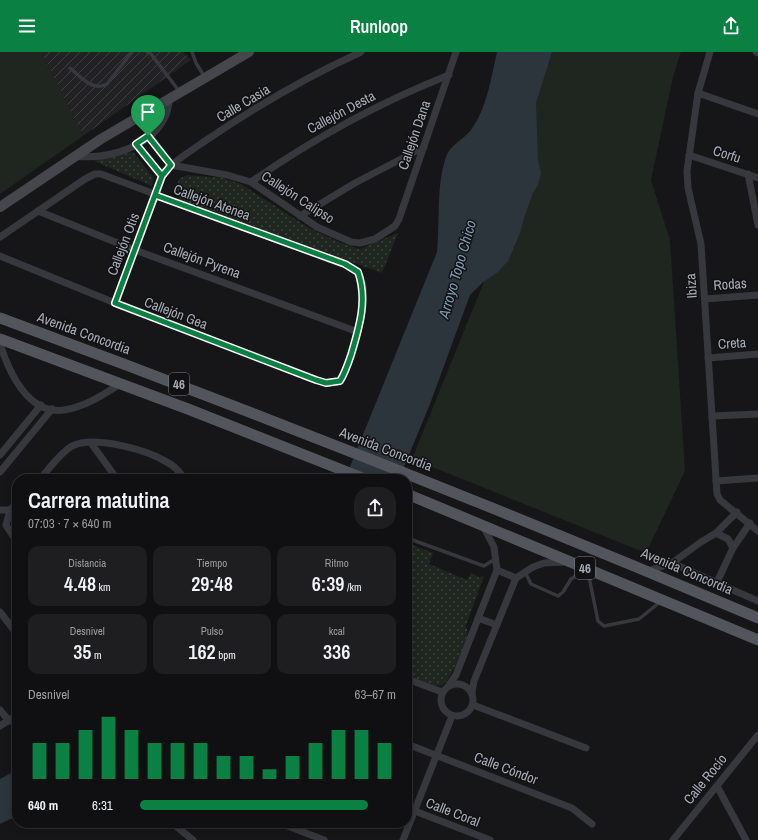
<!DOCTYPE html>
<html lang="es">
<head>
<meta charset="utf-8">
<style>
	body { margin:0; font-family:"Archivo Narrow",sans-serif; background:#1e1e20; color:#f1f3f6; height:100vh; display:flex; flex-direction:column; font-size:15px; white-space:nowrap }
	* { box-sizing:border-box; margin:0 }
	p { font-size:13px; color:#9c9d9f }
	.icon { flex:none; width:22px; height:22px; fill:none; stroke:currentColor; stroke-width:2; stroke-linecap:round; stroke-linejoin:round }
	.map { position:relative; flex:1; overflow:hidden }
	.sheet { position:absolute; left:12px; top:422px; width:400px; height:354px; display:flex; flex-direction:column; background:#101012; border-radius:16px; box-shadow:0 2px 10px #0003,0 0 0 1px #303032 }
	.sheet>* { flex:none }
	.pin { position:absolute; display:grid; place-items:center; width:34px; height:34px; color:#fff; margin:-41px -17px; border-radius:50% 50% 50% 0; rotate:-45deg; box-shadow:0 0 4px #0007 }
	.pin .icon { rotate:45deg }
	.round { display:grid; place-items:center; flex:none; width:42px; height:42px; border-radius:16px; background:#1e1e20 }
	.head { display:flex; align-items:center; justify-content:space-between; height:68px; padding:0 16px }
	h1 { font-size:22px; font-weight:600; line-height:30px }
	.figures { display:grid; grid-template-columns:repeat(3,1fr); gap:6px; height:68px; padding:4px 16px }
	.figures div { display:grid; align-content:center; border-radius:10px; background:#1e1e20; text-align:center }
	.figures b { font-size:20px; font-weight:600 }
	.figures small { font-size:11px; font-weight:400 }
	.figures p { font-size:11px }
	.chart { height:112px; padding:8px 16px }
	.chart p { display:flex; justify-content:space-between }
	.chart svg { width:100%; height:72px; margin-top:4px; stroke:#0b8043; stroke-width:6 }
	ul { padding:0 16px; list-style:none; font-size:13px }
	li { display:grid; grid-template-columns:64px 48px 1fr; align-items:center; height:30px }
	li i { height:10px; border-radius:5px; background:#0b8043 }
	header { display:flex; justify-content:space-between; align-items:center; height:52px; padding:0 16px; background:#0b8043; color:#fff; font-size:18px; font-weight:600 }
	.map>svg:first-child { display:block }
	.industrial { fill:url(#industrial-furrows) }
	.green { fill:#1e261f }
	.park { fill:url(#park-dots) }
	.water { fill:#2c353c }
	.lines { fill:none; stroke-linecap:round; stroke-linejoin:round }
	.lane { stroke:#37383d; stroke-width:3.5 }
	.street { stroke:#37383d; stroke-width:7 }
	.secondary { stroke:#45474d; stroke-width:10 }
	.primary { stroke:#53555c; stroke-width:11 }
	.route-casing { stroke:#fff; stroke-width:8 }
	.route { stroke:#0b8043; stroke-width:5 }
	.labels { text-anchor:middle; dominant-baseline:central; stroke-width:3; stroke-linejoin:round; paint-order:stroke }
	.shield { fill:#111113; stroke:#7b7e86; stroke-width:1 }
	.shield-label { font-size:13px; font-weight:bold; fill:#a8adb8 }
	.street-label { font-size:14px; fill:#a8adb8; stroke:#111113 }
	.water-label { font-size:15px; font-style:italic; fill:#7f9bb3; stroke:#111113 }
</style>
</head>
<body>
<header><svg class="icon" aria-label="menu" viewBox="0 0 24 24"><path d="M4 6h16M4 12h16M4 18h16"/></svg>Runloop<svg class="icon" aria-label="share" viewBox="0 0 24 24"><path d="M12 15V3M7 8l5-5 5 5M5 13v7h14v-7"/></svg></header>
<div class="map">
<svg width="758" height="788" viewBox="0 0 758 788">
	<defs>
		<pattern id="industrial-furrows" width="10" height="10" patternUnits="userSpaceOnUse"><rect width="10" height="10" fill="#222225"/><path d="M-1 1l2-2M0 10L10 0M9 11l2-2" fill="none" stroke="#3f3f43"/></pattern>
		<pattern id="park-dots" width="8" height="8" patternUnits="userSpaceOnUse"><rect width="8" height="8" fill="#1e261f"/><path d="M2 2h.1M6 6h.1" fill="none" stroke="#3c433d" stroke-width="1.8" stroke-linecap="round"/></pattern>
	</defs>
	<rect width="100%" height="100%" fill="#161618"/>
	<path class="industrial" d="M41 0H183L191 8 83 84Z"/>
	<g class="green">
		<path d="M0 0H41L83 84 0 142Z"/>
		<path d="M546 0H681L673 25 651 128 670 188 685 419 646 501 412 407 505 178Z"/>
	</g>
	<g class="park">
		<path d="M133 100 153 125 152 134 94 109Z"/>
		<path d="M187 123 222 126 241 132 309 176 341 191 360 197 398 181 382 221 180 148 177 134 179 127Z"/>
		<path d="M407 491 433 501 429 512 467 528 471 521 479 525 484 524 466 573C466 575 468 579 468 581 466 590 450 631 442 633 432 636 416 626 407 622Z"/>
	</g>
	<g class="water">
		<path d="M497 0H552L536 51 538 108 541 121 538 133 533 141 524 166 520 181 508 209 498 220 482 231 470 243 430 352 399 427H345L437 200C440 170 436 134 446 105 449 94 464 87 471 78 487 56 491 26 497 0Z"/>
		<path d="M17 718V764L0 772V727Z"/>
	</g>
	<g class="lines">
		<g class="lane">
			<path d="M147 0 151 2 179 39"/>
			<path d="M192 0 196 11 204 24"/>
			<path d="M70 16C81 25 93 40 107 32L132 0"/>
			<path d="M407 486 484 514 495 507"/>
			<path d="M525 520 531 532 558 544 563 540 571 527 585 518"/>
			<path d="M588 520 598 569 604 574 639 567 660 550"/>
		</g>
		<g class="street">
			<path d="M710 0 698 41 687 119 688 136 701 192 717 442 720 448 758 479"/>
			<path d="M756 0 758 1"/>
			<path d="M698 41 758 62"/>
			<path d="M148 84 171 113 227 123 251 130 317 175 351 190 360 191 375 187 395 174 399 167 456 0"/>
			<path d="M136 92 162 124"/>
			<path d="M689 103 758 126"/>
			<path d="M74 104C106 108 152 96 166 63 168 58 169 51 170 45"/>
			<path d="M748 122 758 173"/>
			<path d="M251 130C313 87 378 51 449 23"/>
			<path d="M38 159 135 198 358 280"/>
			<path d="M300 164 355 131 424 95"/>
			<path d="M0 185 85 127 95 122H101L353 216C378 234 352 301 343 324L340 329 326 331 115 251 0 204"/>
			<path d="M705 247 758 243"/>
			<path d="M115 251 162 124C172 110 188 101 202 91 252 57 306 25 361 0"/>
			<path d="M0 292C9 320 28 363 64 358 85 355 103 343 120 332"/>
			<path d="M708 306 758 302"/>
			<path d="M712 364 758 362"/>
			<path d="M91 391 117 427"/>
			<path d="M0 403 41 353"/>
			<path d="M0 420 52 357"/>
			<path d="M40 427C49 417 60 401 72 394 95 383 149 398 170 412 176 415 180 421 185 427"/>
			<path d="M261 427H262"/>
			<path d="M716 429 758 426"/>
			<path d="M17 451 10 458 6 473 17 490"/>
			<path d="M0 458H10"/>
			<path d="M716 481 737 460"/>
			<path d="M733 496 750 471"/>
			<path d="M672 511 758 549"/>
			<path d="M497 518 516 526"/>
			<path d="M648 519 672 511 701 490 716 481 728 487 733 496 717 530"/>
			<path d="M0 560 17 582"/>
			<path d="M478 566 497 573"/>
			<path d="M407 627 442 640"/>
			<circle cx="457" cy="648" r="16"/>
			<path d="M449 633 456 623 497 518 494 495 483 474"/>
			<path d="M472 640 474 629 516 526 533 515 544 511 565 510"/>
			<path d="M473 653 586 696"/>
			<path d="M0 658 9 669"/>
			<path d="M0 674 17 663"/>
			<path d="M407 692 572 756 592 772"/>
			<path d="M717 734 746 788"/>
			<path d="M407 756 490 788"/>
			<path d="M172 771 193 788"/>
			<path d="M280 771 324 788"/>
			<path d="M403 788 452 664"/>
			<path d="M673 788 758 683"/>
		</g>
		<path class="secondary" d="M0 155 101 87 249 0"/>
		<g class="primary">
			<path d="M0 266C255 360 508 460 758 566"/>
			<path d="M0 287 188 357 365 427"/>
			<path d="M407 442 758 588"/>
		</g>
	</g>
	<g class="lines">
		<g class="route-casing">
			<path id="route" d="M148 84 171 113 162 124 115 251 316 328 326 331 340 329C345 321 348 312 351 303 359 276 368 248 358 220L345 212 155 143 162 124 136 92 148 84"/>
		</g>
		<use href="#route" class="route"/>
	</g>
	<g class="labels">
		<g class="shield">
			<rect x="169" y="321" width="20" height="22" rx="3"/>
			<rect x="575" y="505" width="20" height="22" rx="3"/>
		</g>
		<g class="shield-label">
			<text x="179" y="332">46</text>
			<text x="585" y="516">46</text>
		</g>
		<g class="street-label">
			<text transform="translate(243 51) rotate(-31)">Calle Casia</text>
			<text transform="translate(341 60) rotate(-28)">Callejón Desta</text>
			<text transform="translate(414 83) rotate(-71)">Callejón Dana</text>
			<text transform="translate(727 102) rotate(18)">Corfu</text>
			<text transform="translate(298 145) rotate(33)">Callejón Calipso</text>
			<text transform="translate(212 150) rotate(20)">Callejón Atenea</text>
			<text transform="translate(123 192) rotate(-69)">Callejón Otis</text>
			<text transform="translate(202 208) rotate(20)">Callejón Pyrena</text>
			<text transform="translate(730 232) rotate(-4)">Rodas</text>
			<text transform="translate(691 234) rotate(-94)">Ibiza</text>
			<text transform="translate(176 261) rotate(21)">Callejón Gea</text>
			<text transform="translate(84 281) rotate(20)">Avenida Concordia</text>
			<text transform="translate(732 291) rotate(-4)">Creta</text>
			<text transform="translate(386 397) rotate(21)">Avenida Concordia</text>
			<text transform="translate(687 519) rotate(23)">Avenida Concordia</text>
			<text transform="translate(506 716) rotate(21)">Calle Cóndor</text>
			<text transform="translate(705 727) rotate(-51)">Calle Rocío</text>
			<text transform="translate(453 760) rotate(21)">Calle Coral</text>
		</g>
		<g class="water-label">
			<text transform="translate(457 217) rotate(-74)">Arroyo Topo Chico</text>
		</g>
	</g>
</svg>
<div class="pin" style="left:148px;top:84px;background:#1e9e55"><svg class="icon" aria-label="arrive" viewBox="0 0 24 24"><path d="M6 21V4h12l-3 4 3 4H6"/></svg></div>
<section class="sheet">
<div class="head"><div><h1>Carrera matutina</h1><p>07:03 · 7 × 640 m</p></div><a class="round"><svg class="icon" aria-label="share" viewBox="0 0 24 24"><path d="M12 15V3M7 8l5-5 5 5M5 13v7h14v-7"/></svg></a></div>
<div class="figures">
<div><p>Distancia</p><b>4.48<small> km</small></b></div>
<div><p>Tiempo</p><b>29:48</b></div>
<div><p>Ritmo</p><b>6:39<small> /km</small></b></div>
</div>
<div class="figures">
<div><p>Desnivel</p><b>35<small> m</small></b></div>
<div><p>Pulso</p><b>162<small> bpm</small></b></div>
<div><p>kcal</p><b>336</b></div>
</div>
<div class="chart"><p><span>Desnivel</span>63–67 m</p>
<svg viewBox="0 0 160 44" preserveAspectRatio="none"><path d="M5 44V22M15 44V22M25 44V14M35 44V6M45 44V14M55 44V22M65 44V22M75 44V22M85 44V30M95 44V30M105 44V38M115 44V30M125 44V22M135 44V14M145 44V14M155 44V22"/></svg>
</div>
<ul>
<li><b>640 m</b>6:31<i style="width:89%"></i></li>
</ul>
</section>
</div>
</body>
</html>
